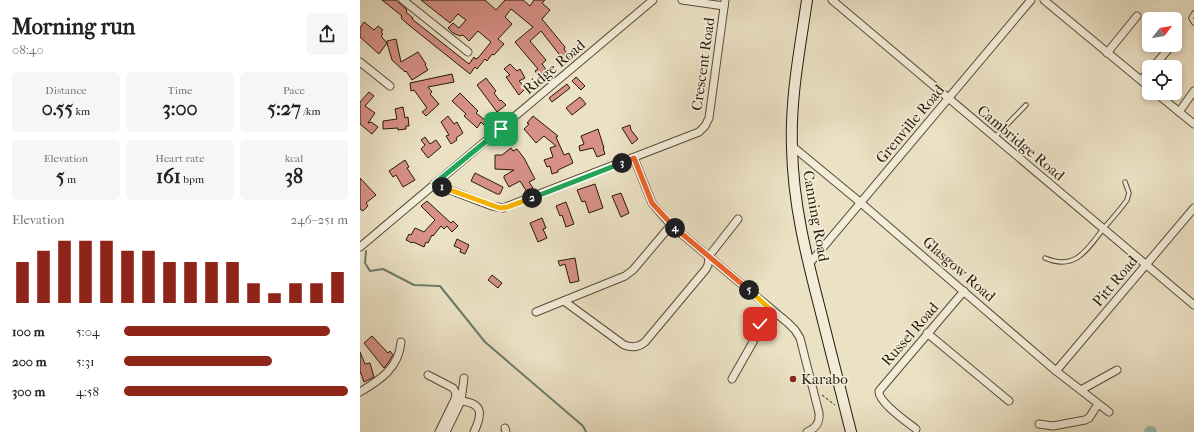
<!DOCTYPE html>
<html lang="en">
<head>
<meta charset="utf-8">
<style>
	body { margin:0; font-family:"IM FELL French Canon",serif; background:#f6f6f6; color:#222; height:100vh; display:flex; flex-direction:column; font-size:15px; white-space:nowrap }
	* { box-sizing:border-box; margin:0 }
	p { font-size:13px; color:#767676 }
	.icon { flex:none; width:22px; height:22px; fill:none; stroke:currentColor; stroke-width:2; stroke-linecap:round; stroke-linejoin:round }
	.map { position:relative; flex:1; overflow:hidden }
	.sheet { display:flex; flex-direction:column; background:#fff; width:360px }
	.sheet>* { flex:none }
	.needle { width:26px; rotate:59deg }
	.tools { position:absolute; left:782px; top:12px; display:grid; gap:8px }
	.tools a { display:grid; place-items:center; width:40px; height:40px; border-radius:6px; background:#fff; box-shadow:0 2px 6px #0003; font-size:20px }
	.pin { position:absolute; display:grid; place-items:center; width:34px; height:34px; color:#fff; margin:-17px; border-radius:8px; box-shadow:0 2px 6px #0006 }
	.km { position:absolute; width:20px; height:20px; margin:-10px; border-radius:50%; background:#222; color:#fff; font-size:11px; line-height:20px; text-align:center }
	.round { display:grid; place-items:center; flex:none; width:42px; height:42px; border-radius:6px; background:#f6f6f6 }
	.summary { display:flex; align-items:center; justify-content:space-between; height:68px; padding:0 12px }
	h1 { font-size:22px; font-weight:800; line-height:30px }
	.figures { display:grid; grid-template-columns:repeat(3,1fr); gap:6px; height:68px; padding:4px 12px }
	.figures div { display:grid; align-content:center; border-radius:6px; background:#f6f6f6; text-align:center }
	.figures b { font-size:20px; font-weight:800 }
	.figures small { font-size:11px; font-weight:400 }
	.figures p { font-size:11px }
	.chart { height:112px; padding:8px 12px }
	.chart p { display:flex; justify-content:space-between }
	.chart svg { width:100%; height:72px; margin-top:4px; stroke:#8f2418; stroke-width:6 }
	ul { padding:0 12px; list-style:none; font-size:13px }
	li { display:grid; grid-template-columns:64px 48px 1fr; align-items:center; height:30px }
	li i { height:10px; border-radius:5px; background:#8f2418 }
	main { display:flex; flex:1; min-height:0 }
	.map>svg:first-child { display:block }
	.lines { fill:none; stroke-linecap:round; stroke-linejoin:round }
	.stream { stroke:#6b7c6e; stroke-width:2 }
	.river { stroke:#98beb3; stroke-width:12 }
	.building { fill:#d69086; stroke:#281907 }
	.lane-casing { stroke:#594b36; stroke-width:5.5 }
	.street-casing { stroke:#594b36; stroke-width:9 }
	.secondary-casing { stroke:#281907; stroke-width:12 }
	.path { stroke:#281907; stroke-width:1; stroke-dasharray:3 2; stroke-linecap:butt }
	.lane { stroke:#f2ecd9; stroke-width:3.5 }
	.street { stroke:#f2ecd9; stroke-width:7 }
	.secondary { stroke:#f2ecd9; stroke-width:10 }
	.split-1-casing { stroke:#fff; stroke-width:8 }
	.split-2-casing { stroke:#fff; stroke-width:8 }
	.split-3-casing { stroke:#fff; stroke-width:8 }
	.split-4-casing { stroke:#fff; stroke-width:8 }
	.split-5-casing { stroke:#fff; stroke-width:8 }
	.split-6-casing { stroke:#fff; stroke-width:8 }
	.split-1 { stroke:#22a559; stroke-width:5 }
	.split-2 { stroke:#f5b400; stroke-width:5 }
	.split-3 { stroke:#22a559; stroke-width:5 }
	.split-4 { stroke:#f0652b; stroke-width:5 }
	.split-5 { stroke:#f0652b; stroke-width:5 }
	.split-6 { stroke:#f5b400; stroke-width:5 }
	.poi-dot { fill:#8f2418; stroke:#f2ecd9; stroke-width:1.5 }
	.labels { text-anchor:middle; dominant-baseline:central; stroke-width:3.5; stroke-linejoin:round; paint-order:stroke }
	.street-label { font-size:15px; fill:#281907; stroke:#f2ecd9 }
	.poi-label { font-size:15px; fill:#281907; stroke:#f2ecd9; text-anchor:start }
</style>
</head>
<body>
<main>
<section class="sheet">
<div class="summary"><div><h1>Morning run</h1><p>08:40</p></div><a class="round"><svg class="icon" aria-label="share" viewBox="0 0 24 24"><path d="M12 15V3M7 8l5-5 5 5M5 13v7h14v-7"/></svg></a></div>
<div class="figures">
<div><p>Distance</p><b>0.55<small> km</small></b></div>
<div><p>Time</p><b>3:00</b></div>
<div><p>Pace</p><b>5:27<small> /km</small></b></div>
</div>
<div class="figures">
<div><p>Elevation</p><b>5<small> m</small></b></div>
<div><p>Heart rate</p><b>161<small> bpm</small></b></div>
<div><p>kcal</p><b>38</b></div>
</div>
<div class="chart"><p><span>Elevation</span>246–251 m</p>
<svg viewBox="0 0 160 44" preserveAspectRatio="none"><path d="M5 44V19M15 44V12M25 44V6M35 44V6M45 44V6M55 44V12M65 44V12M75 44V19M85 44V19M95 44V19M105 44V19M115 44V32M125 44V38M135 44V32M145 44V32M155 44V25"/></svg>
</div>
<ul>
<li><b>100 m</b>5:04<i style="width:92%"></i></li>
<li><b>200 m</b>5:31<i style="width:66%"></i></li>
<li><b>300 m</b>4:58<i style="width:100%"></i></li>
</ul>
</section>
<div class="map">
<svg width="834" height="432" viewBox="0 0 834 432">
	<rect width="100%" height="100%" fill="#ebe1c4"/>
	<filter id="stains"><feTurbulence type="fractalNoise" baseFrequency=".005" numOctaves="4"/><feColorMatrix values="0 0 0 0 .2 0 0 0 0 .09 0 0 0 0 .02 0 0 0 .5 -.17"/></filter>
	<radialGradient id="worn" r=".72"><stop offset=".6" stop-color="#630" stop-opacity="0"/><stop offset="1" stop-color="#630" stop-opacity=".3"/></radialGradient>
	<g class="lines">
		<path class="stream" d="M6 251 5 263 10 271 23 269 54 285 80 286 125 342 223 426 226 432"/>
		<path class="river" d="M790 432H791"/>
	</g>
	<g class="building">
		<path d="M22 0H36L47 10 46 12 53 18 52 19 109 64 114 57 115 59 118 58 131 42 118 31 109 41 103 35 100 36 93 33 88 28 93 23 99 28 106 20 98 14 90 23 61 0H125L136 10 145 0H163L170 6 174 0H185L182 3 190 10 182 19 205 47 204 49 211 59 206 63 181 31 170 41 186 60 182 64 187 71 182 75 181 73 178 75 175 71 178 69 155 42 173 27 151 9 145 17 152 24 138 39 144 44 134 55 132 54 127 61 125 59 117 69 115 67 110 74 50 26 43 20 41 18 42 16Z"/>
		<path d="M4 22 14 30 18 26 23 30 21 32 23 34 21 36 27 43V41L36 39 41 62 58 52 66 64 65 65 68 70 52 80 46 71 45 72 32 60 27 43 19 54 0 37V28Z"/>
		<path d="M150 64 157 71 160 69 165 78 159 81 166 88 159 95 146 77 150 75 144 69Z"/>
		<path d="M92 74 94 82 68 87 72 92 70 94 79 104 66 116 62 112 67 108 54 90 51 91 50 83Z"/>
		<path d="M216 77 225 86 221 90 212 81Z"/>
		<path d="M126 78 136 91 134 93 140 101 141 100 146 105 137 112 117 85Z"/>
		<path d="M207 84 210 88 192 102 189 98Z"/>
		<path d="M9 92 14 96 5 106 15 113 8 123 11 122 18 127 12 134 0 124V102Z"/>
		<path d="M100 93 118 111 116 113 131 125 128 129 121 122 117 128 114 125 104 116 106 114 92 101Z"/>
		<path d="M220 97 226 104 212 115 206 108Z"/>
		<path d="M43 107 45 118 48 117 49 126H46V129L38 130V128L23 129V121L37 119 35 109Z"/>
		<path d="M88 116 94 124 97 122 103 133 96 138 97 140 91 144 86 136 89 135 81 122Z"/>
		<path d="M173 116 198 136 196 137 204 155 209 153 213 163 198 170V172L192 174 190 166 187 167 184 160 193 157 190 148 196 146 184 136 176 143 164 129 169 124 167 123Z"/>
		<path d="M270 125 271 130 278 139 272 144 262 128Z"/>
		<path d="M238 129 244 148H243L245 154 237 157 233 148 220 151 219 146 224 144 221 136Z"/>
		<path d="M65 137 70 144 76 140 81 147 68 158 61 149 65 145 61 140Z"/>
		<path d="M151 148 153 151 157 149 164 158 175 179 169 182 173 188 167 192 160 181 149 187 144 178V176L154 170 135 169V155H142Z"/>
		<path d="M45 160 49 167 47 168 55 180 43 187 36 175 33 177 29 171Z"/>
		<path d="M115 173 143 187 140 194H137L111 181Z"/>
		<path d="M0 178 16 195 6 203 8 206 3 211 0 209Z"/>
		<path d="M235 184 243 208 229 213 225 201 222 202 217 190Z"/>
		<path d="M261 193 269 213 261 217 252 196Z"/>
		<path d="M67 201 91 223 93 221 98 226 92 232 87 226 84 229 81 226 73 236 72 235 68 243 66 242 64 247 53 242 52 243 46 240 49 234 51 235 55 228 64 232 75 220 61 206Z"/>
		<path d="M206 202 214 224 206 227 202 215 200 216 196 206Z"/>
		<path d="M182 218 186 228 183 229 187 238 178 242 170 223Z"/>
		<path d="M97 239 109 245 105 254 100 252 101 249 94 246Z"/>
		<path d="M215 258 219 281 210 283 205 264 200 266 198 261Z"/>
		<path d="M132 275 142 283 138 288 128 280Z"/>
		<path d="M12 336 28 353 30 351 33 355 28 363 24 368 4 343Z"/>
		<path d="M0 352 5 364 10 363 14 377 4 382 0 371Z"/>
	</g>
	<g class="lines">
		<g class="lane-casing">
			<g id="lane">
				<path d="M834 13 831 18 834 23"/>
				<path d="M635 137 666 105"/>
				<path d="M685 258C715 271 727 250 743 229 751 220 760 210 767 200L769 193 765 182"/>
			</g>
		</g>
		<g class="street-casing">
			<g id="street">
				<path d="M43 0 108 52"/>
				<path d="M322 0 364 6"/>
				<path d="M472 0 834 305"/>
				<path d="M684 0 789 87"/>
				<path d="M747 53 777 16"/>
				<path d="M0 62 30 86"/>
				<path d="M793 67 812 45"/>
				<path d="M781 80 789 71"/>
				<path d="M796 93 834 124"/>
				<path d="M819 112 834 91"/>
				<path d="M432 146 501 203 696 371 749 412"/>
				<path d="M274 158 292 203 311 225 428 323 435 330 440 338 459 413C460 423 456 428 447 432"/>
				<path d="M74 184 132 206 143 208 339 132 345 126 349 118 365 0"/>
				<path d="M0 247 293 0"/>
				<path d="M449 264 671 0"/>
				<path d="M204 301 264 345C272 348 279 347 285 342L346 269 348 265 349 256 378 219"/>
				<path d="M176 312 265 276 273 270 311 225"/>
				<path d="M567 333 649 401"/>
				<path d="M696 371 834 208"/>
				<path d="M68 375 93 388 96 393 95 399 79 432"/>
				<path d="M372 379 393 342 400 324 410 309"/>
				<path d="M721 390 757 370"/>
				<path d="M0 392C20 380 39 368 41 342"/>
				<path d="M101 401C124 403 122 415 114 432"/>
				<path d="M679 424 693 426 725 420 729 418 738 404"/>
				<path d="M145 428 146 432"/>
				<path d="M556 429C547 422 518 402 519 391L604 291"/>
				<path d="M86 432 101 401 104 378"/>
			</g>
		</g>
		<g class="secondary-casing">
			<path id="secondary" d="M447 0C440 49 430 98 432 148 433 203 446 255 460 309 470 350 481 391 491 432"/>
		</g>
		<path class="path" d="M462 395 475 405"/>
		<use href="#lane" class="lane"/>
		<use href="#street" class="street"/>
		<use href="#secondary" class="secondary"/>
	</g>
	<g class="lines">
		<g class="split-1-casing">
			<path id="split-1" d="M82 187 74 184 141 129"/>
		</g>
		<g class="split-2-casing">
			<path id="split-2" d="M82 187 140 208 148 207 172 198"/>
		</g>
		<g class="split-3-casing">
			<path id="split-3" d="M172 198 262 163"/>
		</g>
		<g class="split-4-casing">
			<path id="split-4" d="M262 163 274 158 292 203 315 228"/>
		</g>
		<g class="split-5-casing">
			<path id="split-5" d="M315 228 389 290"/>
		</g>
		<g class="split-6-casing">
			<path id="split-6" d="M389 290 410 309 400 324"/>
		</g>
		<use href="#split-1" class="split-1"/>
		<use href="#split-2" class="split-2"/>
		<use href="#split-3" class="split-3"/>
		<use href="#split-4" class="split-4"/>
		<use href="#split-5" class="split-5"/>
		<use href="#split-6" class="split-6"/>
	</g>
	<circle class="poi-dot" cx="433" cy="379" r="4"/>
	<g class="labels">
		<g class="street-label">
			<text transform="translate(343 64) rotate(-82)">Crescent Road</text>
			<text transform="translate(194 67) rotate(-40)">Ridge Road</text>
			<text transform="translate(550 124) rotate(-50)">Grenville Road</text>
			<text transform="translate(661 143) rotate(40)">Cambridge Road</text>
			<text transform="translate(456 216) rotate(80)">Canning Road</text>
			<text transform="translate(599 269) rotate(41)">Glasgow Road</text>
			<text transform="translate(755 281) rotate(-50)">Pitt Road</text>
			<text transform="translate(550 334) rotate(-49)">Russel Road</text>
		</g>
		<g class="poi-label">
			<text x="441" y="379">Karabo</text>
		</g>
	</g>
	<rect width="100%" height="100%" filter="url(#stains)"/>
	<rect width="100%" height="100%" fill="url(#worn)"/>
</svg>
<div class="tools">
<a><svg class="needle" viewBox="-14 -14 28 28"><path d="M0-13l5 13h-10z" fill="#e53935"/><path d="M0 13l5-13h-10z" fill="#767676"/></svg></a>
<a><svg class="icon" aria-label="locate" viewBox="0 0 24 24"><circle cx="12" cy="12" r="6"/><path d="M12 2v4M12 18v4M2 12h4M18 12h4"/></svg></a>
</div>
<div class="pin" style="left:141px;top:129px;background:#1e9e55"><svg class="icon" aria-label="arrive" viewBox="0 0 24 24"><path d="M6 21V4h12l-3 4 3 4H6"/></svg></div>
<div class="pin" style="left:400px;top:324px;background:#d93025"><svg class="icon" aria-label="check" viewBox="0 0 24 24"><path d="M5 12l5 5 9-10"/></svg></div>
<b class="km" style="left:82px;top:187px">1</b>
<b class="km" style="left:172px;top:198px">2</b>
<b class="km" style="left:262px;top:163px">3</b>
<b class="km" style="left:315px;top:228px">4</b>
<b class="km" style="left:389px;top:290px">5</b>
</div>
</main>
</body>
</html>
